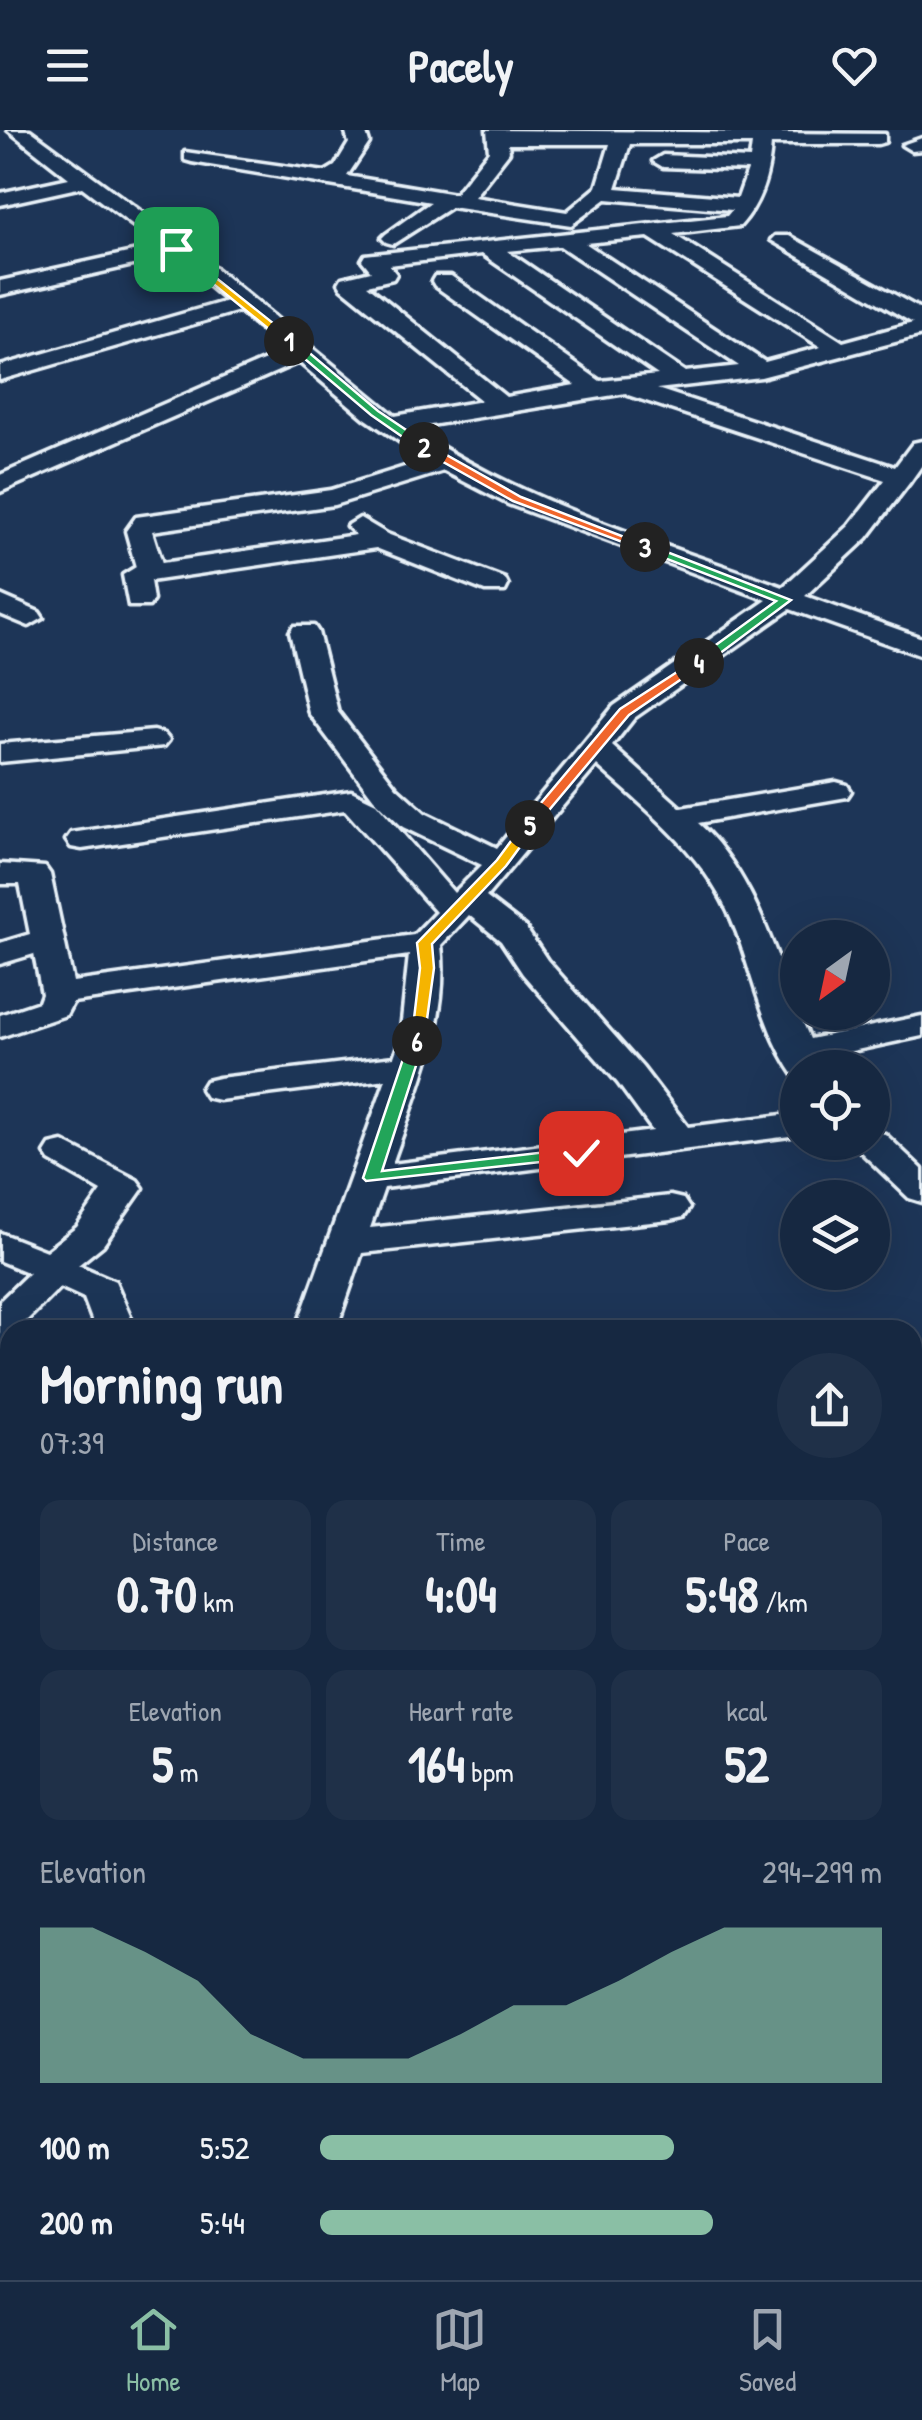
<!DOCTYPE html>
<html lang="en">
<head>
<meta charset="utf-8">
<style>
	body { margin:0; font-family:"Patrick Hand",sans-serif; background:#1f3048; color:#f1f3f6; height:100vh; display:flex; flex-direction:column; font-size:38px; white-space:nowrap }
	* { box-sizing:border-box; margin:0 }
	p { font-size:32px; color:#9ea6b1 }
	.icon { flex:none; width:55px; height:55px; fill:none; stroke:currentColor; stroke-width:2; stroke-linecap:round; stroke-linejoin:round }
	.map { position:relative; flex:1; overflow:hidden }
	.drawer { position:absolute; left:0px; top:1190px; width:922px; height:960px; display:flex; flex-direction:column; background:#162841; border-radius:30px 30px 0 0; box-shadow:0 10px 40px #0002,0 0 0 2px #35445a }
	.drawer>* { flex:none }
	.needle { width:65px; rotate:213deg }
	.fabs { position:absolute; left:780px; top:790px; display:grid; gap:20px }
	.fabs a { display:grid; place-items:center; width:110px; height:110px; border-radius:50%; background:#162841; box-shadow:0 10px 40px #0002,0 0 0 2px #35445a; font-size:50px }
	.pin { position:absolute; display:grid; place-items:center; width:85px; height:85px; color:#fff; margin:-42px; border-radius:20px; box-shadow:0 5px 15px #0006 }
	.km { position:absolute; width:50px; height:50px; margin:-25px; border-radius:50%; background:#222; color:#fff; font-size:28px; line-height:50px; text-align:center }
	.round { display:grid; place-items:center; flex:none; width:105px; height:105px; border-radius:52px; background:#1f3048 }
	.summary { display:flex; align-items:center; justify-content:space-between; height:170px; padding:0 40px }
	h1 { font-size:55px; font-weight:700; line-height:75px }
	.stats { display:grid; grid-template-columns:repeat(3,1fr); gap:15px; height:170px; padding:10px 40px }
	.stats div { display:grid; align-content:center; border-radius:20px; background:#1f3048; text-align:center }
	.stats b { font-size:50px; font-weight:700 }
	.stats small { font-size:28px; font-weight:400 }
	.stats p { font-size:28px }
	.chart { height:280px; padding:20px 40px }
	.chart p { display:flex; justify-content:space-between }
	.chart svg { width:100%; height:180px; margin-top:10px; fill:#8abfa5; opacity:.7 }
	ul { padding:0 40px; list-style:none; font-size:32px }
	li { display:grid; grid-template-columns:160px 120px 1fr; align-items:center; height:75px }
	li i { height:25px; border-radius:12px; background:#8abfa5 }
	header { display:flex; justify-content:space-between; align-items:center; height:130px; padding:0 40px; background:#162841; font-size:45px; font-weight:700 }
	.menu { display:flex; justify-content:space-around; align-items:center; height:140px; border-top:2px solid #35445a; background:#162841; font-size:28px; color:#9ea6b1 }
	.menu a { display:grid; justify-items:center; gap:5px }
	.menu .selected { color:#8abfa5 }
	.map>svg:first-child { display:block }
	.lines { fill:none; stroke-linecap:round; stroke-linejoin:round }
	.minor-casing { stroke:#e8f1f8; stroke-width:7 }
	.minor { fill:#1d3557; fill-rule:evenodd }
	.split-1 { fill:#f5b400; stroke:#fff; stroke-width:2.5 }
	.split-2 { fill:#22a559; stroke:#fff; stroke-width:2.5 }
	.split-3 { fill:#f0652b; stroke:#fff; stroke-width:2.5 }
	.split-4 { fill:#22a559; stroke:#fff; stroke-width:2.5 }
	.split-5 { fill:#f0652b; stroke:#fff; stroke-width:2.5 }
	.split-6 { fill:#f5b400; stroke:#fff; stroke-width:2.5 }
	.split-7 { fill:#22a559; stroke:#fff; stroke-width:2.5 }
</style>
</head>
<body>
<header><svg class="icon" aria-label="menu" viewBox="0 0 24 24"><path d="M4 6h16M4 12h16M4 18h16"/></svg>Pacely<svg class="icon" aria-label="heart" viewBox="0 0 24 24"><path d="M12 20l-8-8c-3-5 5-10 8-4 3-6 11-1 8 4z"/></svg></header>
<div class="map">
<svg width="922" height="2150" viewBox="0 0 922 2150">
	<rect width="100%" height="100%" fill="#1d3557"/>
	<filter id="ink" filterUnits="userSpaceOnUse"><feTurbulence type="fractalNoise" baseFrequency=".01" numOctaves="2"/><feDisplacementMap in="SourceGraphic" scale="20" xChannelSelector="R" yChannelSelector="G"/><feConvolveMatrix kernelMatrix="1 2 1 2 8 2 1 2 1" color-interpolation-filters="sRGB"/></filter>
	<g filter="url(#ink)">
		<g class="lines">
			<g class="minor-casing">
				<g id="minor">
					<path d="M8 0H30L192 119 395 286 482 271 342 158 339 153 342 148 371 141 362 130 365 125 727 86 732 80 606 69 571 95 451 77 393 114 386 112 382 108 386 104 431 72 192 32 185 30V22L325 42 335 36 349 13 345 0H365L369 13 347 46 455 64 489 21 487 0 885 4V12L878 14H771C769 43 762 72 740 96L673 104 843 212 913 193 771 110 775 106H789L922 180V205L761 247 657 259 895 337 913 313 922 311V335L910 352 867 408 805 466 922 508V526L790 479 634 588 612 616 681 678 836 652 847 655 851 661 847 667 698 693C760 749 777 837 810 909L922 886V906L819 928 823 938H798V946L794 945C765 903 754 850 737 803 709 727 655 687 597 635L486 767 525 797 547 830 642 937 688 997 798 983V1005L384 1058 370 1098 670 1066 683 1069 689 1078 683 1087 670 1090 362 1123 336 1200H296L386 949 219 970 206 967 201 959 206 951 219 948 394 927 400 910 409 825 73 872 66 885 0 907V885L39 872 42 864 34 824 0 834V813L30 804 20 754H0V734L45 737 50 744 73 852 414 805 436 782 345 680 82 719 71 717 66 710 71 703 351 661 376 673 454 763 482 735 403 697 374 669 309 583 290 502 294 496H314L318 502 338 582 396 657 425 683 497 718 614 576 767 470 508 374 444 341 334 375 152 401 162 433 356 405 347 396 360 388 387 404 505 449 508 455 505 461H485L376 418 150 451 153 470 149 476H129L123 445 136 437 126 401 136 387 331 360 427 330 365 288 299 232 0 362V345L286 221 239 181 0 250V236L227 171 173 126 0 165V151L160 116 82 57 0 75V63L69 48ZM508 14H610L597 57 567 82 474 67 509 22ZM630 14H752L750 29 663 25 653 31 663 37 748 40 738 68 616 58ZM648 107 821 217 765 232 585 113ZM560 116 739 236 685 242 507 121ZM482 124 658 245 600 251 451 146H435L432 151 435 156 575 255 506 267 367 155 393 149 396 144 389 135ZM626 263 628 265 885 350 849 396 783 457C656 411 524 374 412 298ZM469 785 501 811 523 844 618 953 653 1001 392 1034C416 964 450 890 441 815Z"/>
					<path d="M922 8V20L912 21 902 15Z"/>
					<path d="M0 465 39 482 43 488 29 496 0 484Z"/>
					<path d="M154 601 164 604 169 610 164 616 0 632V614Z"/>
					<path d="M872 1001 885 1004 922 1039V1072L909 1068 859 1020 854 1012H872Z"/>
					<path d="M63 1012 137 1050 143 1058 103 1115 78 1135 115 1151 136 1200H96L84 1168 60 1157 22 1195 24 1200H10V1233L0 1230V1171L29 1143 0 1131V1103L46 1121 77 1097 102 1061 50 1031 45 1023 50 1015Z"/>
					<path d="M922 1312V1342L912 1343V1313Z"/>
					<path d="M10 1323V1353L0 1354V1324Z"/>
					<path d="M0 1632 10 1634V1672L0 1670Z"/>
					<path d="M912 1641 922 1644V1693L912 1690Z"/>
					<path d="M922 1697V1737L912 1739V1699Z"/>
					<path d="M10 1853V1897L0 1900V1856Z"/>
					<path d="M566 2140H622L626 2150H570Z"/>
				</g>
			</g>
			<use href="#minor" class="minor"/>
		</g>
	</g>
	<path class="split-1" d="M176 116 293 209V213H286L173 121Z"/>
	<path class="split-2" d="M286 209H293L378 281 427 314V319H420L371 285 286 213Z"/>
	<path class="split-3" d="M420 314H427L521 367 650 417 641 419 513 371 420 319Z"/>
	<path class="split-4" d="M641 415H649L791 470 703 536H694V531L776 471 641 419Z"/>
	<path class="split-5" d="M694 531 705 533 629 585 534 698H525V692L620 579Z"/>
	<path class="split-6" d="M525 692 536 695 506 736 432 814 434 838 424 911 411 914 420 838 417 813 497 730Z"/>
	<path class="split-7" d="M417 906 424 911 382 1041 581 1018 589 1023 587 1027 366 1051 363 1048 409 911Z"/>
</svg>
<div class="fabs">
<a><svg class="needle" viewBox="-14 -14 28 28"><path d="M0-13l5 13h-10z" fill="#e53935"/><path d="M0 13l5-13h-10z" fill="#9ea6b1"/></svg></a>
<a><svg class="icon" aria-label="locate" viewBox="0 0 24 24"><circle cx="12" cy="12" r="6"/><path d="M12 2v4M12 18v4M2 12h4M18 12h4"/></svg></a>
<a><svg class="icon" aria-label="layers" viewBox="0 0 24 24"><path d="M12 4l9 5-9 5-9-5zM3 14l9 5 9-5"/></svg></a>
</div>
<div class="pin" style="left:176px;top:119px;background:#1e9e55"><svg class="icon" aria-label="arrive" viewBox="0 0 24 24"><path d="M6 21V4h12l-3 4 3 4H6"/></svg></div>
<div class="pin" style="left:581px;top:1023px;background:#d93025"><svg class="icon" aria-label="check" viewBox="0 0 24 24"><path d="M5 12l5 5 9-10"/></svg></div>
<b class="km" style="left:289px;top:211px">1</b>
<b class="km" style="left:424px;top:317px">2</b>
<b class="km" style="left:645px;top:417px">3</b>
<b class="km" style="left:699px;top:533px">4</b>
<b class="km" style="left:530px;top:695px">5</b>
<b class="km" style="left:417px;top:911px">6</b>
<section class="drawer">
<div class="summary"><div><h1>Morning run</h1><p>07:39</p></div><a class="round"><svg class="icon" aria-label="share" viewBox="0 0 24 24"><path d="M12 15V3M7 8l5-5 5 5M5 13v7h14v-7"/></svg></a></div>
<div class="stats">
<div><p>Distance</p><b>0.70<small> km</small></b></div>
<div><p>Time</p><b>4:04</b></div>
<div><p>Pace</p><b>5:48<small> /km</small></b></div>
</div>
<div class="stats">
<div><p>Elevation</p><b>5<small> m</small></b></div>
<div><p>Heart rate</p><b>164<small> bpm</small></b></div>
<div><p>kcal</p><b>52</b></div>
</div>
<div class="chart"><p><span>Elevation</span>294–299 m</p>
<svg viewBox="0 0 160 44" preserveAspectRatio="none"><path d="M0 44V6L10 6L20 12L30 19L40 32L50 38L60 38L70 38L80 32L90 25L100 25L110 19L120 12L130 6L140 6L150 6L160 6V44z"/></svg>
</div>
<ul>
<li><b>100 m</b>5:52<i style="width:63%"></i></li>
<li><b>200 m</b>5:44<i style="width:70%"></i></li>
</ul>
</section>
</div>
<nav class="menu">
<a class="selected"><svg class="icon" aria-label="home" viewBox="0 0 24 24"><path d="M3 11l9-7 9 7M6 9v11h12V9"/></svg>Home</a>
<a><svg class="icon" aria-label="map" viewBox="0 0 24 24"><path d="M3 6l6-2 6 2 6-2v14l-6 2-6-2-6 2zM9 4v14M15 6v14"/></svg>Map</a>
<a><svg class="icon" aria-label="saved" viewBox="0 0 24 24"><path d="M7 4h10v16l-5-4-5 4z"/></svg>Saved</a>
</nav>
</body>
</html>
